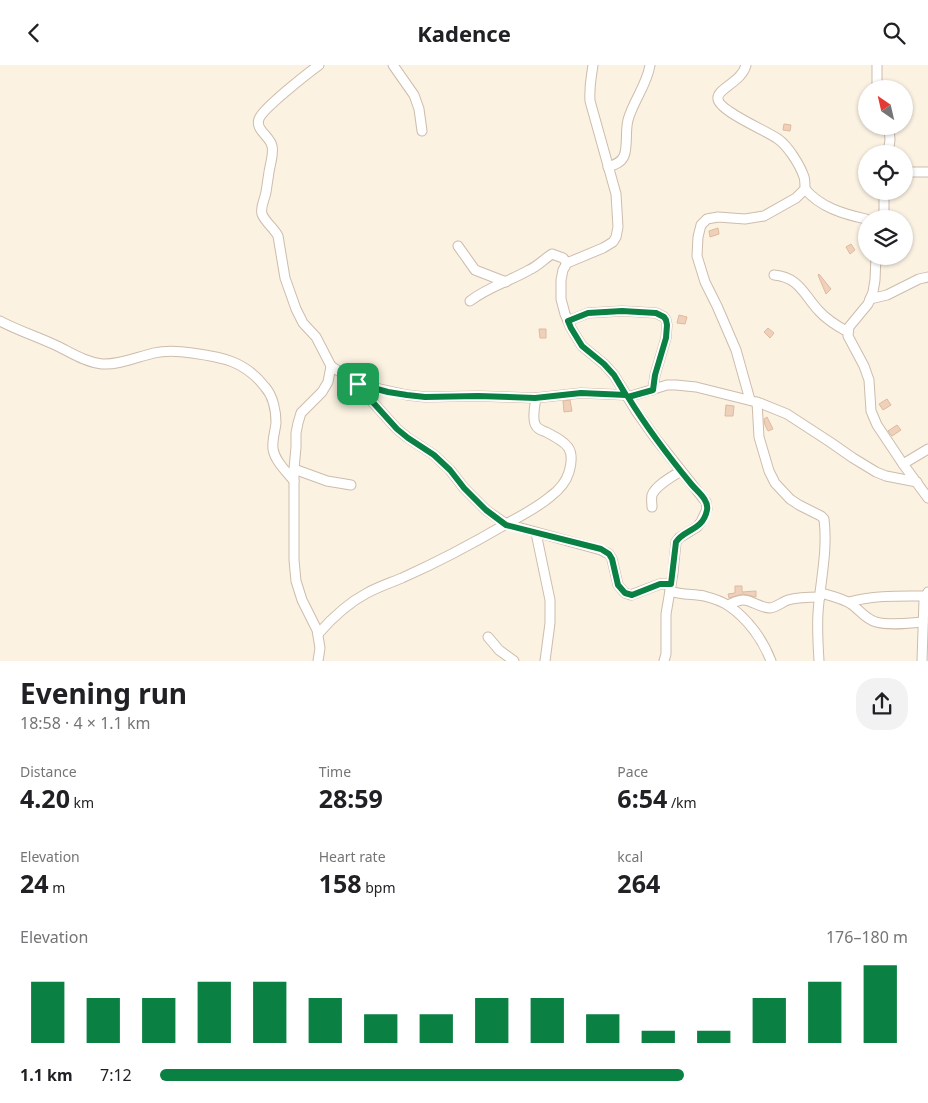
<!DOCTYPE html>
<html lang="en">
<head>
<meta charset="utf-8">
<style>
	body { margin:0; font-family:"Noto Sans",sans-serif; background:#f2f2f2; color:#202124; height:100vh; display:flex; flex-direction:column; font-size:19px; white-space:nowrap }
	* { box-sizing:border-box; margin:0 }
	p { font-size:16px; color:#757577 }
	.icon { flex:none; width:28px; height:28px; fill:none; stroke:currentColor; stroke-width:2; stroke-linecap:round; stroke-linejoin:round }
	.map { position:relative; height:596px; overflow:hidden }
	.sheet { display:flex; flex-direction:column; background:#fff; flex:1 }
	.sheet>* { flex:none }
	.needle { width:32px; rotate:326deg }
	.controls { position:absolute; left:858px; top:15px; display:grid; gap:10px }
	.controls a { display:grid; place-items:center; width:55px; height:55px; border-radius:50%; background:#fff; box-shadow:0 1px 4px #0004; font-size:25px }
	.pin { position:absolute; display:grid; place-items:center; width:42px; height:42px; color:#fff; margin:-21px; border-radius:10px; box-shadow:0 2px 8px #0006 }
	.round { display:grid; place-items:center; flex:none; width:52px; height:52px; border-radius:20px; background:#f2f2f2 }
	.overview { display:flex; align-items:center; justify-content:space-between; height:85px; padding:0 20px }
	h1 { font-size:28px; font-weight:700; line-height:38px }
	.figures { display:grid; grid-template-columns:repeat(3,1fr); gap:8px; height:85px; padding:5px 20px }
	.figures div { display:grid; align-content:center }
	.figures b { font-size:25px; font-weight:700 }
	.figures small { font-size:14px; font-weight:400 }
	.figures p { font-size:14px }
	.chart { height:140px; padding:10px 20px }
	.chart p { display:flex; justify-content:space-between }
	.chart svg { width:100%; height:90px; margin-top:5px; stroke:#0b8043; stroke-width:6 }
	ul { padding:0 20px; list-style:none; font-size:16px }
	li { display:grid; grid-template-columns:80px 60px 1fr; align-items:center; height:38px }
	li i { height:12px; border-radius:6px; background:#0b8043 }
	header { display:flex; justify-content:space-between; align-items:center; height:65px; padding:0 20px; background:#fff; font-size:22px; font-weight:700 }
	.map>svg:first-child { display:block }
	.building { fill:#efd1bb; stroke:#e0b99c }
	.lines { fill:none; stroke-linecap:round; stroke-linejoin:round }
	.minor-casing { stroke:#cdbcac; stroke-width:11 }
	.minor { stroke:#fff; stroke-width:9 }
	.route-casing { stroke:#fff; stroke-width:10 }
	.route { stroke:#0b8043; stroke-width:6 }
</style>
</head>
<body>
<header><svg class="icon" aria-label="back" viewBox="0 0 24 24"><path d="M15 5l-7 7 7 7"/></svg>Kadence<svg class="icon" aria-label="search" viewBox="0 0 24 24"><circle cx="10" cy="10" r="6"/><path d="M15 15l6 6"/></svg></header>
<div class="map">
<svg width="928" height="596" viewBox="0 0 928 596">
	<rect width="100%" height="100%" fill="#fbf2e2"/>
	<g class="building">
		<path d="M784 59 791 60 790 66 783 65Z"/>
		<path d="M718 163 719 169 710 172 709 166Z"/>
		<path d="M851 179 855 185 850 189 846 182Z"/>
		<path d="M819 209 831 224 826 229 818 210Z"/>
		<path d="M679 250 687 252 685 259 677 258Z"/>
		<path d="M768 263 774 268 770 273 764 267Z"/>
		<path d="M539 264H546V273H540Z"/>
		<path d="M887 334 891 340 883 345 879 339Z"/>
		<path d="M570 335 572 346 564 347 563 336Z"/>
		<path d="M726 340 734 341 733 351H725Z"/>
		<path d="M767 352 773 364 768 366 765 360 764 354Z"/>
		<path d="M897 360 901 365 892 371 888 366Z"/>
		<path d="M735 521H742V527L756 526V532L743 529 729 533 728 529 735 528Z"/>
	</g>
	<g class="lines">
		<g class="minor-casing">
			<g id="minor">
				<path d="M393 0 414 30 419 44 422 66"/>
				<path d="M593 0C591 14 589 21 590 36L616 129 618 162 616 172 613 177 603 183 567 198 563 205 561 215V234L565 249 571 263 582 281 604 299 614 310 636 346 656 374 706 437 707 444 701 457 697 462 679 473 676 477 673 508 666 549V589L664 596"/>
				<path d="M746 0C742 17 716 24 718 34 719 46 767 66 778 74 788 81 800 100 804 112 805 115 805 120 805 124L796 133 764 151 745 154 718 152 707 154 701 160 698 172 697 191 705 217 717 241 736 285 750 335"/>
				<path d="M877 0V24"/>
				<path d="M888 89 890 75 889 61"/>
				<path d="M608 102C614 100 621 98 624 91 628 82 625 66 628 55 633 36 647 20 650 0"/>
				<path d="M904 107H928"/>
				<path d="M805 124C820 142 843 149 866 154"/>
				<path d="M881 154 884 146V126"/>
				<path d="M458 181 475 205 506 217"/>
				<path d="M876 191 875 215 873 227 868 239 849 262 848 271 864 301 869 315 871 346 877 360 903 399 928 433"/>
				<path d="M774 210C799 212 804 230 819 246 827 255 837 261 848 267"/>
				<path d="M870 234 887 230 919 214 928 212"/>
				<path d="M470 236C488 222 510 216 529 205 538 201 544 194 552 189L563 193 567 198"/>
				<path d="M0 256C17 265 35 271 53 279 69 286 84 297 102 299 119 300 137 292 154 288 167 285 179 286 192 288 222 292 245 296 265 322 273 331 276 346 276 358 275 367 272 375 273 384 275 396 286 406 294 416"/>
				<path d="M568 256 588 248 622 246 656 248 664 252 666 255 667 260 666 273 655 310 653 325"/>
				<path d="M331 301 358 319 407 330 425 332 478 331 535 333 581 328 626 330"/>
				<path d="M358 319 369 333 397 364 408 373 434 390 450 405 464 423 486 445 506 459 601 485 609 489 612 494 618 520 625 528 631 530 660 519H671"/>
				<path d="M628 332 667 320H676L696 322 760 338 787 349 830 377 853 393 876 407 886 411 917 417"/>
				<path d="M757 337 759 372 769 406 775 418 790 434 799 440 821 451 824 454C828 487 820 517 818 548 817 564 818 580 819 596"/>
				<path d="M903 399 928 384"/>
				<path d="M294 404 327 416 351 420"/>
				<path d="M652 442C652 438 651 434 652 430 656 420 673 411 681 406"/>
				<path d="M536 468 550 535V558L545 596"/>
				<path d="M670 526C681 530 693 529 704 531 712 533 723 537 729 541 748 554 763 575 771 596"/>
				<path d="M821 528C831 531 842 533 851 539 859 544 865 554 876 557 890 561 909 558 923 557"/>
				<path d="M849 537C875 530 899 531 926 531"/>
				<path d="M728 540C733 538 738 535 743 535 752 535 760 543 770 543 777 542 782 537 788 535 799 532 810 532 820 532"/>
				<path d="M318 569C332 553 348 538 367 528 378 522 390 518 402 513 438 497 472 479 506 459 521 451 537 443 551 431 559 425 566 417 569 407 576 383 567 378 546 367 541 365 537 364 535 359 532 351 535 340 536 333"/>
				<path d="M488 572 499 585 514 596"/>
				<path d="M318 596 320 583 317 565 302 535 296 516 294 495V404L296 382V368L298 358 301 348 322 327 328 317 331 301 316 272 303 258 296 244 285 213 278 171C274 163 265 157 262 149 260 141 265 134 266 127 267 120 268 114 269 107 270 99 274 90 272 81 270 71 255 65 259 54 262 44 308 8 319 0"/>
				<path d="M922 596 924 535 928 527"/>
			</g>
		</g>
		<use href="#minor" class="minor"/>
	</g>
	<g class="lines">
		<g class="route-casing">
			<path id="route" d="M622 246 656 248 664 252 666 255 667 260 666 273 655 310 653 325 628 332C647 363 669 392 692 420 698 427 709 435 707 445 703 466 684 464 676 477L671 519H660L632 530 625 528 618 520 612 494 609 489 601 484 506 460 486 445 464 423 450 405 434 390 408 373 397 364 369 333 358 319 388 327 407 330 425 332 478 331 535 333 581 328 626 330 614 310 604 299 582 281 571 263 568 256 588 248Z"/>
		</g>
		<use href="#route" class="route"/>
	</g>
</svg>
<div class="controls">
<a><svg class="needle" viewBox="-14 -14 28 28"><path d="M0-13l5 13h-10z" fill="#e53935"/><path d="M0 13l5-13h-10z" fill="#757577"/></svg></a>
<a><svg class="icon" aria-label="locate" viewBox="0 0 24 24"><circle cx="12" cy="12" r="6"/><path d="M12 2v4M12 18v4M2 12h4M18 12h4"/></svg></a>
<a><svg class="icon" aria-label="layers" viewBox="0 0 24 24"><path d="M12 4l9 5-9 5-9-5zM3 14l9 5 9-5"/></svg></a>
</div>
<div class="pin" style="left:358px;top:319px;background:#1e9e55"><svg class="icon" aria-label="arrive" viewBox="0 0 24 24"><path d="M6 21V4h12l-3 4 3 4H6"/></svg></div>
</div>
<section class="sheet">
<div class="overview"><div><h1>Evening run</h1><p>18:58 · 4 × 1.1 km</p></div><a class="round"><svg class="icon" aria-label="share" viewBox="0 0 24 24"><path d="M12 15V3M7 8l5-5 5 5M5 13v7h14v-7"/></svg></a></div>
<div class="figures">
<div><p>Distance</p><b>4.20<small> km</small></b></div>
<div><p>Time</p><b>28:59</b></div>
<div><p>Pace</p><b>6:54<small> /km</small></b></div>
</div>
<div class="figures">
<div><p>Elevation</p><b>24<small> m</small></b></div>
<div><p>Heart rate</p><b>158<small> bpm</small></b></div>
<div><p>kcal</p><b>264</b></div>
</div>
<div class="chart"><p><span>Elevation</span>176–180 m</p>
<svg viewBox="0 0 160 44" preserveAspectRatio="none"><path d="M5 44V14M15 44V22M25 44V22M35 44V14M45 44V14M55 44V22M65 44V30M75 44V30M85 44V22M95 44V22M105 44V30M115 44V38M125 44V38M135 44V22M145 44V14M155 44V6"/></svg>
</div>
<ul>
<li><b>1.1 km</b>7:12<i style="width:70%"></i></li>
</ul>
</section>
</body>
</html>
